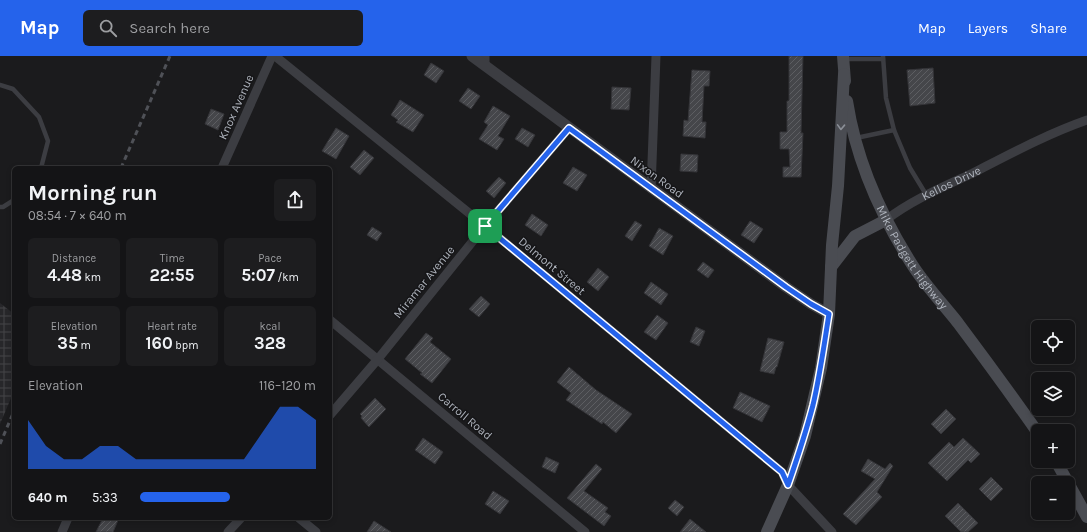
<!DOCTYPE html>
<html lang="en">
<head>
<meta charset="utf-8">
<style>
	body { margin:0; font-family:Karla,sans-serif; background:#1d1d1f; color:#f1f3f6; height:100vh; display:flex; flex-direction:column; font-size:15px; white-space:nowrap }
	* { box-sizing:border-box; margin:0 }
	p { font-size:13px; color:#9d9ea1 }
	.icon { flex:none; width:22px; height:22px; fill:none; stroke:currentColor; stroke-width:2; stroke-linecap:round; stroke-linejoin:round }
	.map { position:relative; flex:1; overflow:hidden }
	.panel { position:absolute; left:12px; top:110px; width:320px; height:354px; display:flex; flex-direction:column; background:#141416; border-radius:6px; box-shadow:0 2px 6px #0003,0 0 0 1px #333335 }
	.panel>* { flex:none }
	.tools { position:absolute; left:1031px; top:264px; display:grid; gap:8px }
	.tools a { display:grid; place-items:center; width:44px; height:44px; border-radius:6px; background:#141416; box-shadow:0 2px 6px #0003,0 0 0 1px #333335; font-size:20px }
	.pin { position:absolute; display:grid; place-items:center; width:34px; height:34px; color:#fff; margin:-17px; border-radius:8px; box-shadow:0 2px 6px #0006 }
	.round { display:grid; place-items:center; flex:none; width:42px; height:42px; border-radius:6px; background:#1d1d1f }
	.headline { display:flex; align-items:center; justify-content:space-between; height:68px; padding:0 16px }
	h1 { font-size:22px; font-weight:700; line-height:30px }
	.stats { display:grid; grid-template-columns:repeat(3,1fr); gap:6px; height:68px; padding:4px 16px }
	.stats div { display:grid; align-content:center; border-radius:6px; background:#1d1d1f; text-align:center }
	.stats b { font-size:17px; font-weight:700 }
	.stats small { font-size:11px; font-weight:400 }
	.stats p { font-size:11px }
	.chart { height:112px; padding:8px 16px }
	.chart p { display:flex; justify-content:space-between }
	.chart svg { width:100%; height:72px; margin-top:4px; fill:#2563eb; opacity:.7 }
	ul { padding:0 16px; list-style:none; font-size:13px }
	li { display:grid; grid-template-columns:64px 48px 1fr; align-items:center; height:30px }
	li i { height:10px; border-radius:5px; background:#2563eb }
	header { display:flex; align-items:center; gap:24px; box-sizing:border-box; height:56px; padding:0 20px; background:#2563eb; color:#fff }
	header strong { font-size:19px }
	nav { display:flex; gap:22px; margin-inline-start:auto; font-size:14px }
	.search { width:280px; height:36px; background:#1d1d1f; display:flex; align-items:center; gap:10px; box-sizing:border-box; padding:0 14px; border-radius:6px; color:#9d9ea1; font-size:15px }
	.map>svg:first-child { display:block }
	.industrial { fill:url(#industrial-grid) }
	.building { fill:url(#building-hatch); stroke:#353539 }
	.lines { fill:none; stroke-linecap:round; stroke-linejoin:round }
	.service { stroke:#3c3d42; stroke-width:4.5 }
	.minor { stroke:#3c3d42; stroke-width:9 }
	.tertiary { stroke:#3c3d42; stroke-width:11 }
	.secondary { stroke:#4a4c52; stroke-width:12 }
	.rail { stroke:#4f5157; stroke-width:3; stroke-dasharray:5 4; stroke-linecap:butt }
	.oneway { stroke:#8b8f97 }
	.route-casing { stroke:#fff; stroke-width:8 }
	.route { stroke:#2563eb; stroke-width:5 }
	.labels { text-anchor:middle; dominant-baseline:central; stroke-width:3; stroke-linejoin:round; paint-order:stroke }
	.street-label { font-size:12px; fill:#aeb3bc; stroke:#161618 }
</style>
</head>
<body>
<header>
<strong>Map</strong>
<div class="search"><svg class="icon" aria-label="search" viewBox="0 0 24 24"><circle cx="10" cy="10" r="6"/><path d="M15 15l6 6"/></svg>Search here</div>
<nav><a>Map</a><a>Layers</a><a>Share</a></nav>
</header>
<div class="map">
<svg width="1087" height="476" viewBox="0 0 1087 476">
	<defs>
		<pattern id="industrial-grid" width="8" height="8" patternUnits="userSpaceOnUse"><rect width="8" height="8" fill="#27272a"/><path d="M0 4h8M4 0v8" fill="none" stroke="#444447"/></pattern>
		<pattern id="building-hatch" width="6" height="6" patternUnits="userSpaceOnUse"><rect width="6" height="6" fill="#45464a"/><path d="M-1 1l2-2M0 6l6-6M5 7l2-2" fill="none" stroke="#5d5e62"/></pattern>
	</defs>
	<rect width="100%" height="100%" fill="#1b1b1d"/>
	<path class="industrial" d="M0 247 14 258V335L0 368Z"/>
	<g class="building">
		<path d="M789 0H803L801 77H803L801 121H783V111H790L789 93H780V76H787V45H789Z"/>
		<path d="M431 7 444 15 436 27 424 19Z"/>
		<path d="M933 12 935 47 910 50 907 14Z"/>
		<path d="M692 14 710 15 709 30H704L702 66H706L705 82 683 80 684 64 688 65Z"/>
		<path d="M612 31 631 32 629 54 611 53Z"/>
		<path d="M468 32 480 40 471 53 459 45Z"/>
		<path d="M400 44 424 59 413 76 396 66 398 64 391 59Z"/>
		<path d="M493 50 510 60 498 80 504 83 497 94 479 83 488 69 484 66Z"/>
		<path d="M211 53 224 58 218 74 205 68Z"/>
		<path d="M336 72 349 80 336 103 322 95Z"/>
		<path d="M522 72 535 79 528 91 515 83Z"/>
		<path d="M364 94 374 102 360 119 350 111Z"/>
		<path d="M681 98 698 99 697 116 680 115Z"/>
		<path d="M573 111 587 119 577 135 563 127Z"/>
		<path d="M499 121 506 127 494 142 486 135Z"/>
		<path d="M532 158 548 169 541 180 525 169Z"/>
		<path d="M635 165 642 169 632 185 625 180Z"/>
		<path d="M750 165 763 173 754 187 741 179Z"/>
		<path d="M372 171 382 177 377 185 367 179Z"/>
		<path d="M659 172 673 180 663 199 649 190Z"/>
		<path d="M703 206 714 214 708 222 697 214Z"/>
		<path d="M598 212 609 221 598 235 587 226Z"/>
		<path d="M651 226 668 238 661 249 644 237Z"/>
		<path d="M481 240 490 248 479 261 469 253Z"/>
		<path d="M657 259 668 267 656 284 644 276Z"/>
		<path d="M696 271 705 275 699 290 690 286Z"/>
		<path d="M426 277 433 282 430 286 451 303 432 327 420 318 422 317 405 303Z"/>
		<path d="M768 282 784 286 777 311H776L774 318 760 315Z"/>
		<path d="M569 311 596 334 632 358 616 377 603 366 602 368 566 344 571 337 557 326Z"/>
		<path d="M740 336 770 350 762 366 733 352Z"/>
		<path d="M375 342 386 353 369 371 361 362 362 360 360 358Z"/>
		<path d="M946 353 956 363 941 378 931 368Z"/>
		<path d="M423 382 443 396 435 408 415 394Z"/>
		<path d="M963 382 980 398 971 407 968 404 947 425 928 407 949 386 954 391Z"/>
		<path d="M546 401 559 407 555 417 542 411Z"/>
		<path d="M868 403 885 413 890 407 893 410 877 436 882 441 856 469 843 458 875 423 861 415Z"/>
		<path d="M596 408 602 413 584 435 608 452 605 456 611 460 604 470 567 442Z"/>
		<path d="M991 421 1003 433 991 445 979 433Z"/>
		<path d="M493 435 509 445 500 458 485 448Z"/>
		<path d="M675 444 684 451 677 460 668 452Z"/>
		<path d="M958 447 978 467 968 476H961L945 460Z"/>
		<path d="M103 462H119L113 476H96Z"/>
		<path d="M690 463 706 476H680Z"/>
		<path d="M374 465 391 476H367Z"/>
	</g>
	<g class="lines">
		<g class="service">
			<path d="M883 0 886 42 894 74"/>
			<path d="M843 3H883"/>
			<path d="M0 29 13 33 39 61 48 85 41 112"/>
			<path d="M856 82 894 74 910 112 927 140"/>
			<path d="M0 151H3L14 144"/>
		</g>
		<g class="minor">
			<path d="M275 0 485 170 782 416 788 429 832 476"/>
			<path d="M485 10V0"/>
			<path d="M222 112 272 0"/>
			<path d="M651 133 656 0"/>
			<path id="s1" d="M886 164C912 144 943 131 973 117 1010 98 1047 78 1087 64"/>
			<path d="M330 264 585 476"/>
			<path d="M330 359 378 303 485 170 569 72"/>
			<path d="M299 462 316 476"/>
			<path d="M62 476 68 462"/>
			<path d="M228 476 241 462"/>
		</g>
		<path class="tertiary" d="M472 0 786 231 811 248 829 258"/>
		<g class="secondary">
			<path d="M843 0 845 25"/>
			<path id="s2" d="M847 45C856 104 881 160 913 210 926 230 943 248 958 267 985 303 1012 340 1038 377"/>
			<path d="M831 211 855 180 886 164"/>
			<path d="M1056 405 1087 461"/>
			<path d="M767 476 788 429 805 380 821 312 829 258 832 189 838 130 844 18"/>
		</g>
		<g class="rail">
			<path d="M121 112 170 0"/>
			<path d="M0 388 14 355"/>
		</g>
	</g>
	<defs><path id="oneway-chevron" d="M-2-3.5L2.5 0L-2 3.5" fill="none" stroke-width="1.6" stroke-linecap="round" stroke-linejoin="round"/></defs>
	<use class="oneway" href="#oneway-chevron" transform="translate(841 71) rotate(92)"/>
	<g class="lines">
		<g class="route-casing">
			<path id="route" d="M569 72 786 231 811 248 829 258C824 289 820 319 813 349 806 376 797 403 788 429L782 416 485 170Z"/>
		</g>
		<use href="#route" class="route"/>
	</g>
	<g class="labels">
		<g class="street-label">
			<text transform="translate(236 51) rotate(-66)">Knox Avenue</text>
			<text transform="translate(657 121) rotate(36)">Nixon Road</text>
			<text stroke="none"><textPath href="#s1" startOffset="75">Kellos Drive</textPath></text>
			<text stroke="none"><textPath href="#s2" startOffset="171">Mike Padgett Highway</textPath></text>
			<text transform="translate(552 210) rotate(40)">Delmont Street</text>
			<text transform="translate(424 226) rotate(-51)">Miramar Avenue</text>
			<text transform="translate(465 360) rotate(40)">Carroll Road</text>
		</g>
	</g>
</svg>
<div class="tools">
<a><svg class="icon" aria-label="locate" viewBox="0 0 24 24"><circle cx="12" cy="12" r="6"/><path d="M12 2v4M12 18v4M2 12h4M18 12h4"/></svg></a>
<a><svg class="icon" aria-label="layers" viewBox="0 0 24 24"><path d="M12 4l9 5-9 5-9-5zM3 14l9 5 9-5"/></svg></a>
<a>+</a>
<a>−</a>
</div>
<div class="pin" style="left:485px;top:170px;background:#1e9e55"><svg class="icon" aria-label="arrive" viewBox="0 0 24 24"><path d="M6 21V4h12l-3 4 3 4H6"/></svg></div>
<section class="panel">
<div class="headline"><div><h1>Morning run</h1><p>08:54 · 7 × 640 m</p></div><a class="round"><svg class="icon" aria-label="share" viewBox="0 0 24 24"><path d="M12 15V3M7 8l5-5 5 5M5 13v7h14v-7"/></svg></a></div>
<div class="stats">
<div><p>Distance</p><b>4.48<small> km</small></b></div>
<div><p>Time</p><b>22:55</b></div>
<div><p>Pace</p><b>5:07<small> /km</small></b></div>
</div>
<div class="stats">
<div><p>Elevation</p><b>35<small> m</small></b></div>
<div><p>Heart rate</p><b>160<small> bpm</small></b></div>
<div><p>kcal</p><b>328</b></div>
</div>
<div class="chart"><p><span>Elevation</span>116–120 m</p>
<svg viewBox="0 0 160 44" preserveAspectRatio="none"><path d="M0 44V14L10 30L20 38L30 38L40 30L50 30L60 38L70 38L80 38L90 38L100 38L110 38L120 38L130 22L140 6L150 6L160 14V44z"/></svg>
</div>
<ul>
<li><b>640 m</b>5:33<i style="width:51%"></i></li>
</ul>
</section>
</div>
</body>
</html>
